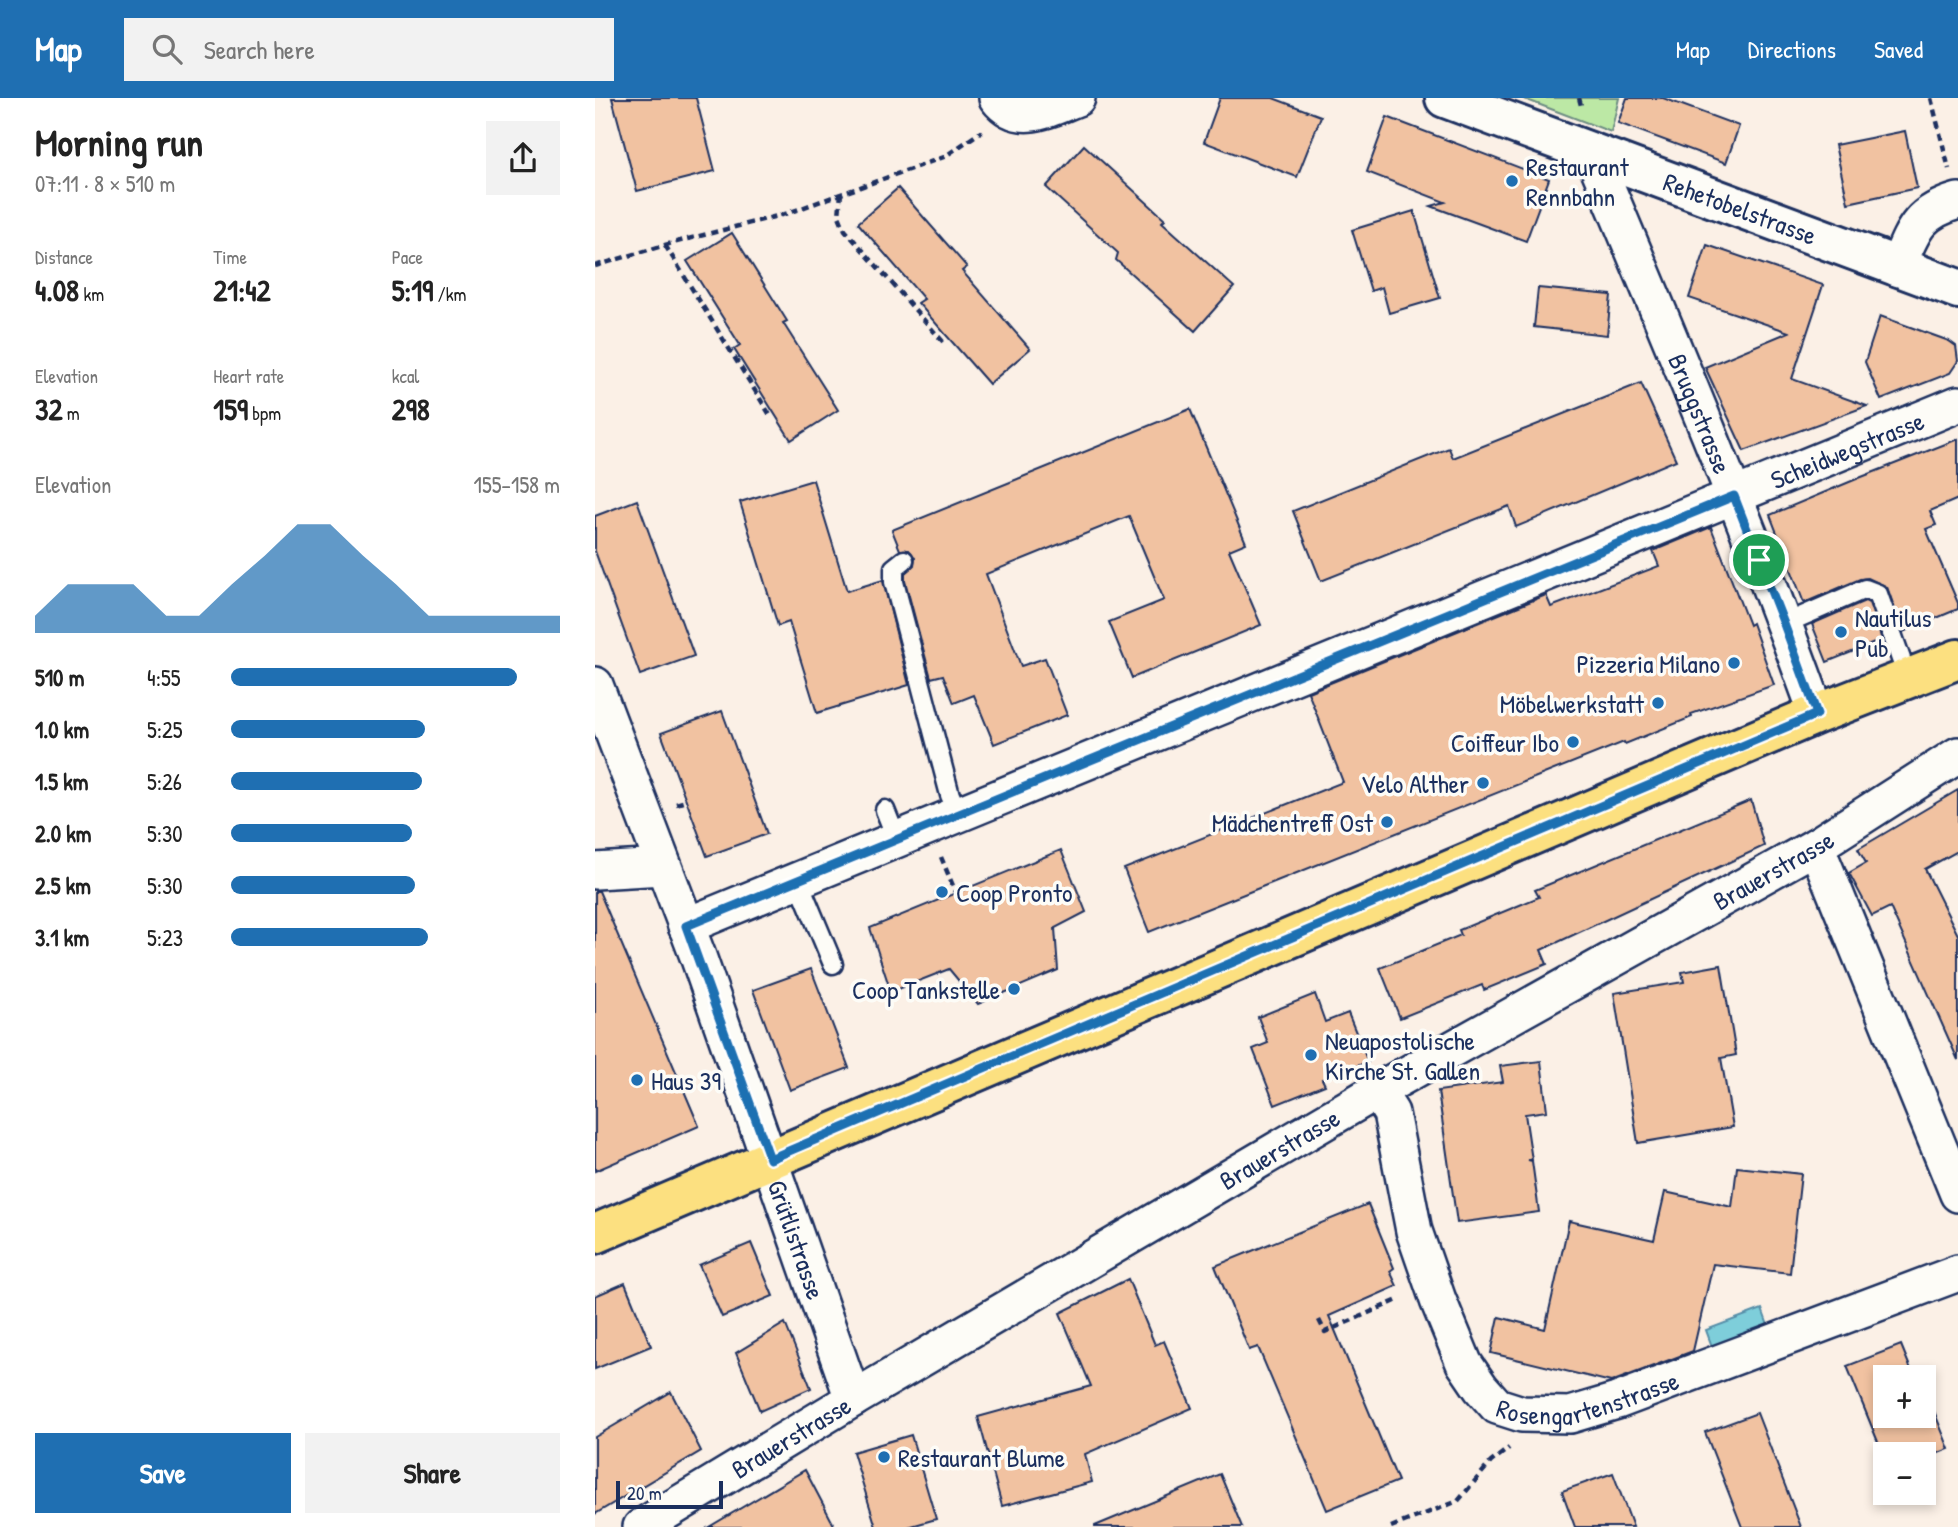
<!DOCTYPE html>
<html lang="en">
<head>
<meta charset="utf-8">
<style>
	body { margin:0; font-family:"Patrick Hand",sans-serif; background:#f2f2f2; color:#222; height:100vh; display:flex; flex-direction:column; font-size:26px; white-space:nowrap }
	* { box-sizing:border-box; margin:0 }
	p { font-size:23px; color:#767676 }
	.icon { flex:none; width:38px; height:38px; fill:none; stroke:currentColor; stroke-width:2; stroke-linecap:round; stroke-linejoin:round }
	.map { position:relative; flex:1; overflow:hidden }
	.drawer { display:flex; flex-direction:column; background:#fff; width:595px }
	.drawer>* { flex:none }
	.tools { position:absolute; left:1278px; top:1267px; display:grid; gap:14px }
	.tools a { display:grid; place-items:center; width:63px; height:63px; border-radius:0px; background:#fff; box-shadow:0 4px 10px #0003; font-size:35px }
	.scale { position:absolute; left:21px; bottom:18px; width:107px; box-sizing:border-box; padding-left:7px; border:4px solid #1b2f5e; border-top:0; font-size:19px; line-height:24px; white-space:nowrap; color:#1b2f5e; -webkit-text-stroke:5px #fdfcf7; paint-order:stroke }
	.pin { position:absolute; display:grid; place-items:center; width:60px; height:60px; color:#fff; margin:-30px; border:4px solid #fff; border-radius:50%; box-shadow:0 2px 7px #0007 }
	.round { display:grid; place-items:center; flex:none; width:74px; height:74px; border-radius:0px; background:#f2f2f2 }
	.summary { display:flex; align-items:center; justify-content:space-between; height:119px; padding:0 35px }
	h1 { font-size:38px; font-weight:700; line-height:52px }
	.stats { display:grid; grid-template-columns:repeat(3,1fr); gap:10px; height:119px; padding:7px 35px }
	.stats div { display:grid; align-content:center }
	.stats b { font-size:30px; font-weight:700 }
	.stats small { font-size:19px; font-weight:400 }
	.stats p { font-size:19px }
	.chart { height:196px; padding:14px 35px }
	.chart p { display:flex; justify-content:space-between }
	.chart svg { width:100%; height:126px; margin-top:7px; fill:#1f6fb2; opacity:.7 }
	.action { display:flex; gap:14px; margin-top:auto; padding:14px 35px }
	.action a { flex:1; height:80px; border-radius:0px; background:#1f6fb2; color:#fff; font-size:28px; font-weight:700; line-height:80px; text-align:center }
	.action a+a { background:#f2f2f2; color:#222 }
	ul { padding:0 35px; list-style:none; font-size:23px }
	li { display:grid; grid-template-columns:112px 84px 1fr; align-items:center; height:52px }
	li i { height:18px; border-radius:9px; background:#1f6fb2 }
	header { display:flex; align-items:center; gap:42px; box-sizing:border-box; height:98px; padding:0 35px; background:#1f6fb2; color:#fff }
	header strong { font-size:33px }
	nav { display:flex; gap:38px; margin-inline-start:auto; font-size:24px }
	.search { width:490px; height:63px; background:#f2f2f2; display:flex; align-items:center; gap:18px; box-sizing:border-box; padding:0 24px; border-radius:0px; color:#767676; font-size:26px }
	main { display:flex; flex:1; min-height:0 }
	.map>svg:first-child { display:block }
	.green { fill:#bce8a5; stroke:#6c8c82; stroke-width:2 }
	.water { fill:#7eceda; stroke:#568ea8; stroke-width:2 }
	.building { fill:#f1c2a1; stroke:#1b2f5e; stroke-width:2 }
	.lines { fill:none; stroke-linecap:round; stroke-linejoin:round }
	.service-casing { stroke:#1b2f5e; stroke-width:23 }
	.minor-casing { stroke:#1b2f5e; stroke-width:40 }
	.tertiary-casing { stroke:#1b2f5e; stroke-width:44 }
	.primary-casing { stroke:#1b2f5e; stroke-width:44 }
	.path { stroke:#1b2f5e; stroke-width:4.5; stroke-dasharray:7 5; stroke-linecap:butt }
	.service { stroke:#fdfcf7; stroke-width:18 }
	.minor { stroke:#fdfcf7; stroke-width:35 }
	.tertiary { stroke:#fdfcf7; stroke-width:38 }
	.primary { stroke:#fce080; stroke-width:38 }
	.route-casing { stroke:#fff; stroke-width:14 }
	.route { stroke:#1f6fb2; stroke-width:9 }
	.poi-dot { fill:#1f6fb2; stroke:#fdfcf7; stroke-width:2.5 }
	.labels { text-anchor:middle; dominant-baseline:central; stroke-width:7; stroke-linejoin:round; paint-order:stroke }
	.poi-label { font-size:26px; fill:#1b2f5e; stroke:#fdfcf7; text-anchor:start }
	.street-label { font-size:26px; fill:#1b2f5e; stroke:#fdfcf7 }
</style>
</head>
<body>
<header>
<strong>Map</strong>
<div class="search"><svg class="icon" aria-label="search" viewBox="0 0 24 24"><circle cx="10" cy="10" r="6"/><path d="M15 15l6 6"/></svg>Search here</div>
<nav><a>Map</a><a>Directions</a><a>Saved</a></nav>
</header>
<main>
<section class="drawer">
<div class="summary"><div><h1>Morning run</h1><p>07:11 · 8 × 510 m</p></div><a class="round"><svg class="icon" aria-label="share" viewBox="0 0 24 24"><path d="M12 15V3M7 8l5-5 5 5M5 13v7h14v-7"/></svg></a></div>
<div class="stats">
<div><p>Distance</p><b>4.08<small> km</small></b></div>
<div><p>Time</p><b>21:42</b></div>
<div><p>Pace</p><b>5:19<small> /km</small></b></div>
</div>
<div class="stats">
<div><p>Elevation</p><b>32<small> m</small></b></div>
<div><p>Heart rate</p><b>159<small> bpm</small></b></div>
<div><p>kcal</p><b>298</b></div>
</div>
<div class="chart"><p><span>Elevation</span>155–158 m</p>
<svg viewBox="0 0 160 44" preserveAspectRatio="none"><path d="M0 44V38L10 27L20 27L30 27L40 38L50 38L60 27L70 17L80 6L90 6L100 17L110 27L120 38L130 38L140 38L150 38L160 38V44z"/></svg>
</div>
<ul>
<li><b>510 m</b>4:55<i style="width:87%"></i></li>
<li><b>1.0 km</b>5:25<i style="width:59%"></i></li>
<li><b>1.5 km</b>5:26<i style="width:58%"></i></li>
<li><b>2.0 km</b>5:30<i style="width:55%"></i></li>
<li><b>2.5 km</b>5:30<i style="width:56%"></i></li>
<li><b>3.1 km</b>5:23<i style="width:60%"></i></li>
</ul>
<div class="action"><a>Save</a><a>Share</a></div>
</section>
<div class="map">
<svg width="1363" height="1429" viewBox="0 0 1363 1429">
	<rect width="100%" height="100%" fill="#fbf0e6"/>
	<filter id="ink" filterUnits="userSpaceOnUse"><feTurbulence type="fractalNoise" baseFrequency=".0143" numOctaves="2"/><feDisplacementMap in="SourceGraphic" scale="14" xChannelSelector="R" yChannelSelector="G"/><feConvolveMatrix kernelMatrix="1 2 1 2 8 2 1 2 1" color-interpolation-filters="sRGB"/></filter>
	<g filter="url(#ink)">
		<path class="green" d="M927 0H1024L1016 34Z"/>
		<path class="water" d="M1167 1211 1175 1233 1119 1254 1111 1232Z"/>
		<g class="building">
			<path d="M17 0H101L120 73 42 93Z"/>
			<path d="M625 0H678L726 18 702 79 609 44Z"/>
			<path d="M1032 0H1068L1144 28 1131 65 1023 25Z"/>
			<path d="M792 19 954 81 931 143 836 108 850 104 772 74Z"/>
			<path d="M1310 33 1322 90 1253 105 1240 47Z"/>
			<path d="M489 47 570 121 567 124 639 189 600 233 521 162 523 155 451 89Z"/>
			<path d="M303 90 372 169 367 173 435 251 394 286 323 205 329 201 263 125Z"/>
			<path d="M819 113 845 200 794 215 787 189 776 193 757 132Z"/>
			<path d="M137 135 192 223 188 225 243 312 196 342 139 251 145 247 92 163Z"/>
			<path d="M1112 147 1228 187 1197 281 1272 308 1149 353 1110 269 1194 234 1094 200Z"/>
			<path d="M943 190 1016 197 1012 237 939 229Z"/>
			<path d="M1285 218 1354 243 1361 248 1363 263 1355 275 1286 302 1270 264Z"/>
			<path d="M1046 285 1081 362 921 429 914 408 726 483 698 413 854 350 858 360Z"/>
			<path d="M595 311 651 445 634 452 666 527 537 580 514 524 569 502 534 418 391 476 426 568 450 560 472 617 399 646 379 597 359 605 348 577 336 580 310 483V475L319 467 320 460 314 452H305L297 432Z"/>
			<path d="M1363 341V401L1335 413 1341 427 1331 431 1363 505V511L1308 534 1292 489 1273 480 1265 481 1209 505 1175 417 1264 380Z"/>
			<path d="M218 382 252 493 288 482 314 587 222 615 194 524 183 528 145 404Z"/>
			<path d="M42 402 99 558 45 577 0 453V418Z"/>
			<path d="M1116 429 1154 527 1157 525 1179 587 1096 616 1097 619 1030 646 1029 644 554 834 529 771 748 684 713 594 951 497 956 509 1064 468 1058 453Z"/>
			<path d="M1270 503 1274 505 1287 542 1232 564 1217 526Z"/>
			<path d="M127 613 172 736 112 758 66 635Z"/>
			<path d="M1363 692V753L1330 771 1363 837V962L1295 809 1277 818 1254 775 1271 765 1263 751Z"/>
			<path d="M1156 702 1169 748 946 852 952 866 889 892 887 887 805 920 785 870 866 837 864 832 944 799 940 792Z"/>
			<path d="M466 752 491 814 460 830 463 872 383 906 354 871 296 894 275 830Z"/>
			<path d="M0 793H4L104 1028 0 1073Z"/>
			<path d="M1126 867 1141 957 1126 960 1138 1029 1043 1045 1019 895 1089 884 1087 874Z"/>
			<path d="M216 871 254 970 195 992 158 892Z"/>
			<path d="M720 896 730 924 753 915 773 964 727 981 730 987 680 1007 658 951 673 945 663 919Z"/>
			<path d="M946 963 952 1013 930 1016 937 1062H933L937 1063 944 1114 862 1125 843 993 908 984 905 968Z"/>
			<path d="M1142 1069 1206 1076 1195 1175 1118 1166 1098 1253 1016 1284 896 1255 904 1219 950 1231 974 1123 1059 1142 1070 1094 1137 1109Z"/>
			<path d="M773 1106 799 1170 795 1173 802 1188 734 1218 803 1383 732 1412 663 1249 654 1252 620 1168Z"/>
			<path d="M156 1145 178 1198 127 1219 104 1167Z"/>
			<path d="M533 1181 560 1247 569 1243 597 1310 490 1356 497 1384 407 1408 383 1319 496 1288 465 1215Z"/>
			<path d="M30 1185 56 1248 0 1271V1198Z"/>
			<path d="M190 1225 216 1290 165 1313 141 1255Z"/>
			<path d="M1306 1247 1319 1279H1290V1318H1328V1303H1335L1354 1351 1328 1361V1356H1290V1361L1252 1268Z"/>
			<path d="M76 1294 106 1353 0 1416V1339Z"/>
			<path d="M1162 1315 1206 1429H1147L1110 1334Z"/>
			<path d="M316 1337 341 1421 313 1429H281L258 1354Z"/>
			<path d="M210 1372 240 1429H114Z"/>
			<path d="M1018 1375 1038 1429H980L967 1393Z"/>
			<path d="M625 1376 647 1429H500V1428Z"/>
		</g>
		<g class="lines">
			<g class="service-casing">
				<g id="service">
					<path d="M309 462 299 470V484L355 697 364 717"/>
					<path d="M1189 526 1270 491 1283 496 1313 581"/>
					<path d="M290 712 302 742"/>
					<path d="M203 782 238 866"/>
				</g>
			</g>
			<g class="minor-casing">
				<g id="minor">
					<path d="M402 0C424 29 455 10 482 0"/>
					<path id="s1" d="M998 57C1076 242 1154 427 1222 616"/>
					<path d="M1302 170C1318 132 1322 115 1363 103"/>
					<path id="s2" d="M0 587 104 861 258 1301"/>
					<path d="M1221 748 1363 1096"/>
					<path d="M0 773 68 769"/>
					<path id="s3" d="M91 828 1363 306"/>
					<path id="s4" d="M782 993 796 1015 819 1133 843 1202 869 1265 886 1290 902 1308 927 1316 975 1317 1022 1303 1363 1175"/>
					<path id="s5" d="M46 1429 258 1301 782 993 1221 748 1363 657"/>
				</g>
			</g>
			<g class="tertiary-casing">
				<g id="tertiary">
					<path id="s6" d="M850 0 1363 191"/>
				</g>
			</g>
			<g class="primary-casing">
				<path id="primary" d="M0 1136 1222 616 1363 561"/>
			</g>
			<g class="path">
				<path d="M984 0 987 11"/>
				<path d="M1336 0 1354 71"/>
				<path d="M246 95 244 118 250 132 351 247"/>
				<path d="M70 147 175 317"/>
				<path d="M0 168 70 147 190 116 349 59 387 33"/>
				<path d="M81 706 91 703"/>
				<path d="M346 759 361 795"/>
				<path d="M724 1222 730 1234 805 1201"/>
				<path d="M796 1429 863 1403 896 1364 914 1350"/>
			</g>
			<use href="#service" class="service"/>
			<use href="#minor" class="minor"/>
			<use href="#tertiary" class="tertiary"/>
			<use href="#primary" class="primary"/>
		</g>
	</g>
	<g class="lines" filter="url(#ink)">
		<g class="route-casing">
			<path id="route" d="M1139 398 1189 526 1222 616 175 1061 91 828Z"/>
		</g>
		<use href="#route" class="route"/>
	</g>
	<g class="poi-dot">
		<circle cx="917" cy="83" r="7"/>
		<circle cx="1246" cy="534" r="7"/>
		<circle cx="1139" cy="565" r="7"/>
		<circle cx="1063" cy="605" r="7"/>
		<circle cx="978" cy="644" r="7"/>
		<circle cx="888" cy="685" r="7"/>
		<circle cx="792" cy="724" r="7"/>
		<circle cx="347" cy="794" r="7"/>
		<circle cx="419" cy="891" r="7"/>
		<circle cx="716" cy="957" r="7"/>
		<circle cx="42" cy="982" r="7"/>
		<circle cx="289" cy="1359" r="7"/>
	</g>
	<g class="labels">
		<g class="poi-label">
			<text x="931" y="68">Restaurant<tspan x="931" dy="30">Rennbahn</tspan></text>
			<text x="1260" y="519">Nautilus<tspan x="1260" dy="30">Pub</tspan></text>
			<text x="1125" y="565" text-anchor="end">Pizzeria Milano</text>
			<text x="1049" y="605" text-anchor="end">Möbelwerkstatt</text>
			<text x="964" y="644" text-anchor="end">Coiffeur Ibo</text>
			<text x="874" y="685" text-anchor="end">Velo Alther</text>
			<text x="778" y="724" text-anchor="end">Mädchentreff Ost</text>
			<text x="361" y="794">Coop Pronto</text>
			<text x="405" y="891" text-anchor="end">Coop Tankstelle</text>
			<text x="730" y="942">Neuapostolische<tspan x="730" dy="30">Kirche St. Gallen</tspan></text>
			<text x="56" y="982">Haus 39</text>
			<text x="303" y="1359">Restaurant Blume</text>
		</g>
		<g class="street-label">
			<text stroke="none"><textPath href="#s6" startOffset="315">Rehetobelstrasse</textPath></text>
			<text stroke="none"><textPath href="#s1" startOffset="280">Bruggstrasse</textPath></text>
			<text stroke="none"><textPath href="#s3" startOffset="1255">Scheidwegstrasse</textPath></text>
			<text stroke="none"><textPath href="#s5" startOffset="1309">Brauerstrasse</textPath></text>
			<text stroke="none"><textPath href="#s5" startOffset="742">Brauerstrasse</textPath></text>
			<text stroke="none"><textPath href="#s2" startOffset="590">Grütlistrasse</textPath></text>
			<text stroke="none"><textPath href="#s4" startOffset="436">Rosengartenstrasse</textPath></text>
			<text stroke="none"><textPath href="#s5" startOffset="175">Brauerstrasse</textPath></text>
		</g>
	</g>
</svg>
<div class="tools">
<a>+</a>
<a>−</a>
</div>
<div class="scale">20 m</div>
<div class="pin" style="left:1164px;top:462px;background:#1e9e55"><svg class="icon" aria-label="arrive" viewBox="0 0 24 24"><path d="M6 21V4h12l-3 4 3 4H6"/></svg></div>
</div>
</main>
</body>
</html>
